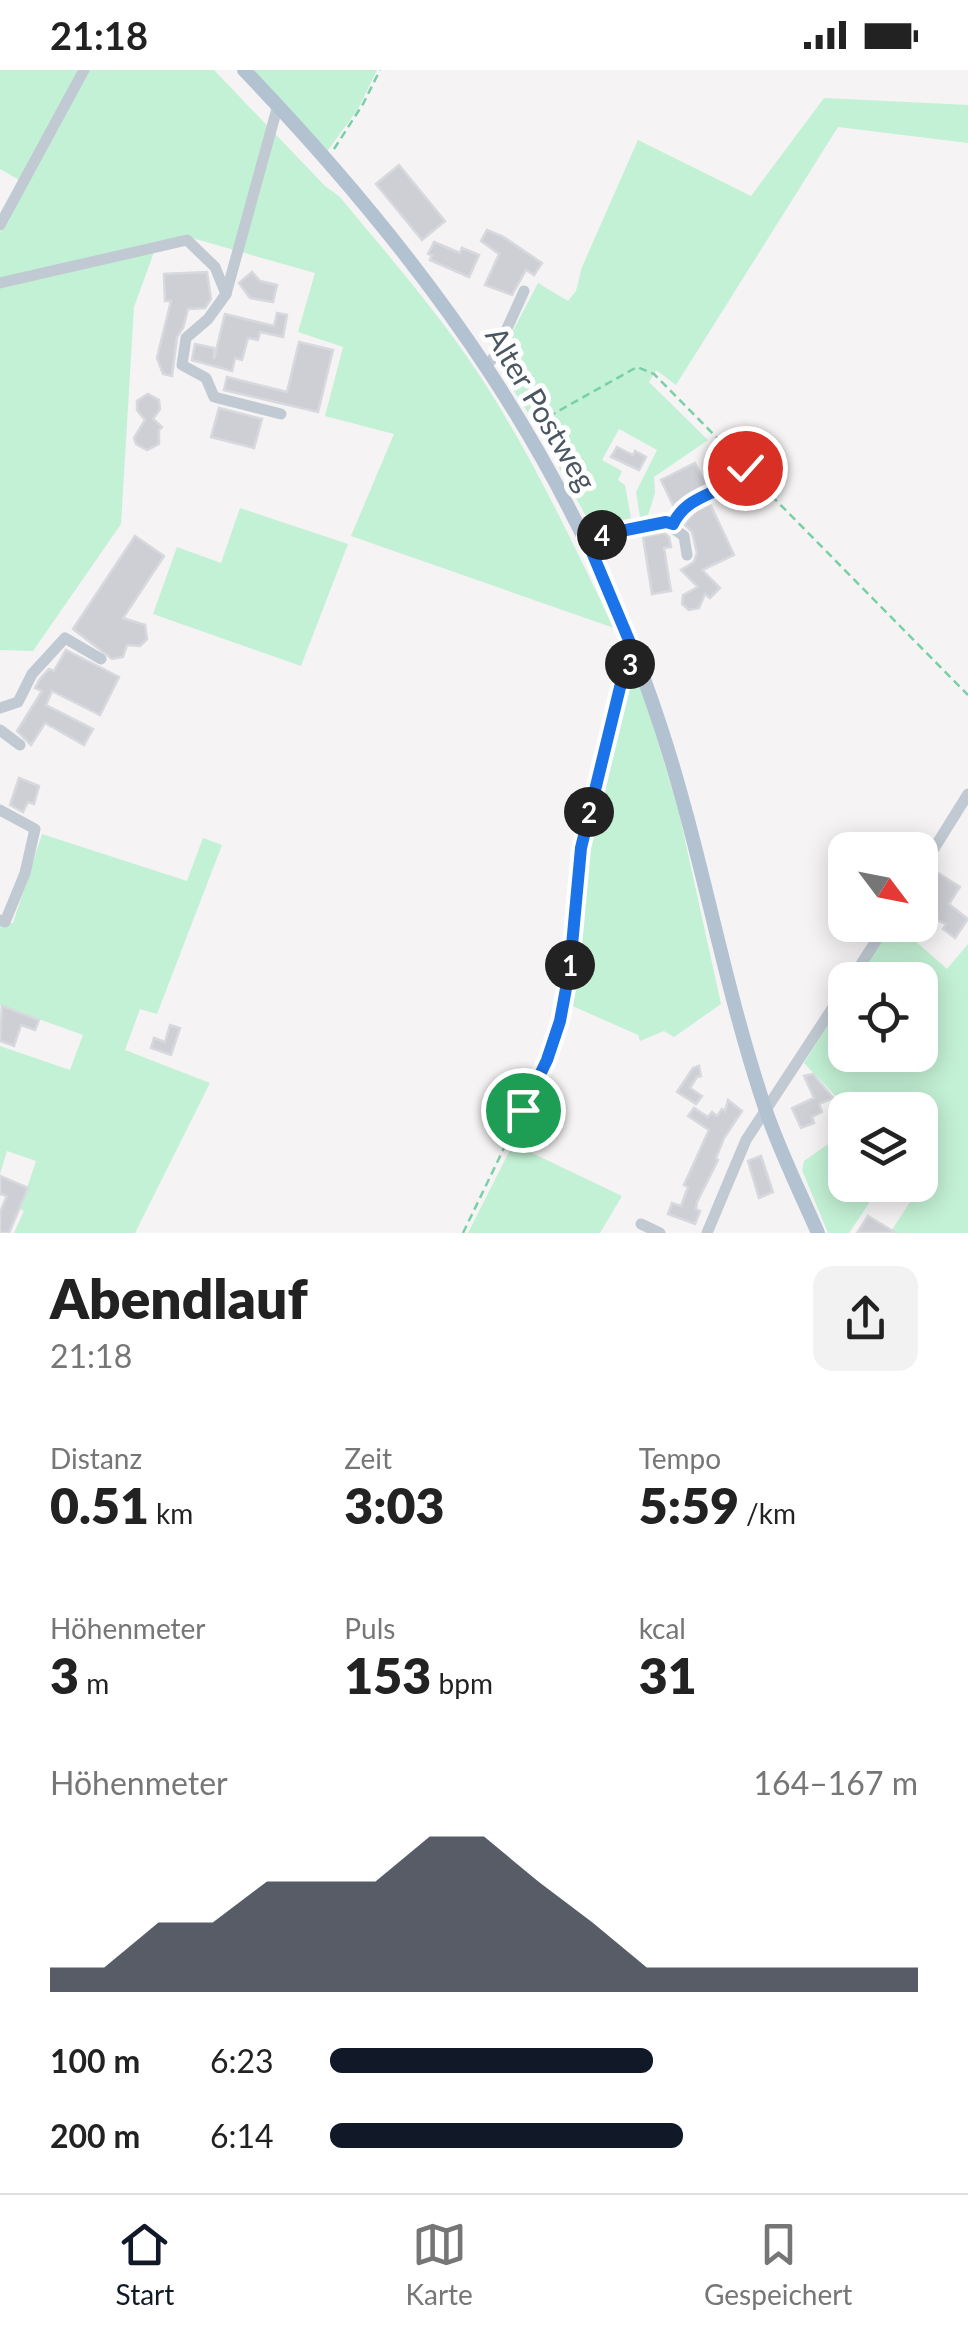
<!DOCTYPE html>
<html lang="de">
<head>
<meta charset="utf-8">
<style>
	body { margin:0; font-family:Lato,sans-serif; background:#f2f2f2; color:#222; height:100vh; display:flex; flex-direction:column; font-size:38px; white-space:nowrap }
	* { box-sizing:border-box; margin:0 }
	p { font-size:32px; color:#767676 }
	.icon { flex:none; width:55px; height:55px; fill:none; stroke:currentColor; stroke-width:2; stroke-linecap:round; stroke-linejoin:round }
	.map { position:relative; height:1163px; overflow:hidden }
	.side { display:flex; flex-direction:column; background:#fff; flex:1 }
	.side>* { flex:none }
	.needle { width:65px; rotate:122deg }
	.tools { position:absolute; left:828px; top:762px; display:grid; gap:20px }
	.tools a { display:grid; place-items:center; width:110px; height:110px; border-radius:20px; background:#fff; box-shadow:0 5px 25px #0003; font-size:50px }
	.pin { position:absolute; display:grid; place-items:center; width:85px; height:85px; color:#fff; margin:-42px; border:5px solid #fff; border-radius:50%; box-shadow:0 2px 10px #0007 }
	.km { position:absolute; width:50px; height:50px; margin:-25px; border-radius:50%; background:#222; color:#fff; font-size:28px; line-height:50px; text-align:center }
	.round { display:grid; place-items:center; flex:none; width:105px; height:105px; border-radius:20px; background:#f2f2f2 }
	.overview { display:flex; align-items:center; justify-content:space-between; height:170px; padding:0 50px }
	h1 { font-size:55px; font-weight:800; line-height:75px }
	.figures { display:grid; grid-template-columns:repeat(3,1fr); gap:15px; height:170px; padding:10px 50px }
	.figures div { display:grid; align-content:center }
	.figures b { font-size:50px; font-weight:800 }
	.figures small { font-size:28px; font-weight:400 }
	.figures p { font-size:28px }
	.chart { height:280px; padding:20px 50px }
	.chart p { display:flex; justify-content:space-between }
	.chart svg { width:100%; height:180px; margin-top:10px; fill:#111827; opacity:.7 }
	ul { padding:0 50px; list-style:none; font-size:32px }
	li { display:grid; grid-template-columns:160px 120px 1fr; align-items:center; height:75px }
	li i { height:25px; border-radius:12px; background:#111827 }
	.status { display:flex; justify-content:space-between; align-items:center; height:70px; padding:0 50px; background:#fff; direction:ltr }
	.status svg { height:28px; fill:currentColor }
	.menu { display:flex; justify-content:space-around; align-items:center; height:140px; border-top:2px solid #e0e0e0; background:#fff; font-size:28px; color:#767676 }
	.menu a { display:grid; justify-items:center; gap:5px }
	.menu .selected { color:#111827 }
	.map>svg:first-child { display:block }
	.green { fill:#c3f1d5 }
	.building { fill:#cdcfd5; stroke:#d7d9de; stroke-width:2.5 }
	.lines { fill:none; stroke-linecap:round; stroke-linejoin:round }
	.path { stroke:#7ad0a6; stroke-width:2.5; stroke-dasharray:8 5; stroke-linecap:butt }
	.minor { stroke:#c1cad2; stroke-width:11 }
	.major { stroke:#b3c2d1; stroke-width:14 }
	.route-casing { stroke:#fff; stroke-width:20 }
	.route { stroke:#1a73e8; stroke-width:12 }
	.labels { text-anchor:middle; dominant-baseline:central; stroke-width:10; stroke-linejoin:round; paint-order:stroke }
	.street-label { font-size:30px; fill:#4a5661; stroke:#fff }
</style>
</head>
<body>
<div class="status"><b>21:18</b><svg viewBox="0 0 49 12"><path d="M0 12V9h3v3zM5 12V6h3v6zM10 12V3h3v9zM15 12V0h3v12zM26 1h20v11H26zM47 4h2v5h-2z"/></svg></div>
<div class="map">
<svg width="968" height="1163" viewBox="0 0 968 1163">
	<rect width="100%" height="100%" fill="#f5f3f3"/>
	<g class="green">
		<path d="M0 0H80L21 111 0 99Z"/>
		<path d="M89 0H214L325 116 339 126C391 189 446 251 489 320 537 396 575 478 614 558L351 466 394 364 325 346 343 277 298 262 315 203 185 166 0 209V163Z"/>
		<path d="M250 0H377L358 39 326 83Z"/>
		<path d="M824 28 968 35V73L838 57 676 315 656 300 649 312 708 370 654 407 655 423 648 445 640 447 636 422 657 380 619 359 602 390 622 401 618 410 625 415 631 448 592 457 532 349 496 293 538 213 568 231 576 221 582 197 638 70 751 126Z"/>
		<path d="M154 182 134 237 121 454 33 581 0 580V218Z"/>
		<path d="M240 438 348 474 301 596 153 544 177 477 221 493Z"/>
		<path d="M633 602 639 607 679 743 721 934 674 967 664 961 640 971 638 965 568 934 580 866 588 769 623 608Z"/>
		<path d="M42 764 187 811 203 768 222 775 157 944 140 939 125 980 210 1013 135 1163H14L24 1141 20 1139 36 1091 7 1081 0 1104V976L70 1000 83 965 0 935V858L2 853H13Z"/>
		<path d="M890 855H897L947 899 968 874V1163H890L921 1115 920 1040H849L804 993 845 927V985H920V910H856Z"/>
		<path d="M844 1063 845 1115H881L849 1163H828L802 1100 804 1091Z"/>
		<path d="M513 1074 622 1126 600 1163H468Z"/>
	</g>
	<g class="building">
		<path d="M399 95 445 151 422 170 376 114Z"/>
		<path d="M487 160 502 166 542 193 534 205 526 200 512 225 485 215 499 184 481 171Z"/>
		<path d="M434 172 460 183 462 178 479 185 469 207 430 190 432 185 428 184Z"/>
		<path d="M207 202 211 229 205 238 188 239 183 258 177 267 172 306 163 304 157 288 171 231H165L164 204Z"/>
		<path d="M252 202 260 211 277 215 273 232 250 228 239 213Z"/>
		<path d="M277 243 287 245 283 267 260 262 258 270 248 268 242 290 235 288 232 301 192 290 195 274 214 278V289L225 244 274 256Z"/>
		<path d="M299 272 333 280 318 342 224 320 227 307 287 322Z"/>
		<path d="M148 324 159 330 160 339 153 349 162 357 159 360V374L147 380 136 374 134 368 145 350 137 340V331Z"/>
		<path d="M219 338 262 349 254 378 211 367Z"/>
		<path d="M617 377 633 385 635 381 646 387 639 400 611 387Z"/>
		<path d="M695 393 706 415 673 435 661 410Z"/>
		<path d="M710 434 734 485 702 500 720 518 710 528 705 524 699 538 689 540 682 534 683 525 698 517 681 500 694 492 697 483 692 462 684 454 695 442Z"/>
		<path d="M664 463 669 467 671 477 664 478 671 521 652 524 643 467Z"/>
		<path d="M135 466 164 486 123 548 145 555 147 569 140 576 127 575 123 587 112 589 73 559Z"/>
		<path d="M66 580 119 607 100 645 52 621 46 635 93 659 84 675 45 653 31 675 17 661 42 621 35 618 40 609 49 599 54 601Z"/>
		<path d="M19 708 39 716 34 734 28 732 23 742 10 735Z"/>
		<path d="M935 801 960 817 949 834 968 849 955 868 943 859 946 854 930 847 934 839 920 830V824Z"/>
		<path d="M2 936 39 950 35 960 21 955 14 976 0 971Z"/>
		<path d="M170 955 180 958 171 985 151 978 154 968 165 972Z"/>
		<path d="M699 996 701 1006 697 1007 690 1018 702 1026 696 1034 677 1022 693 998Z"/>
		<path d="M813 1004 833 1028 819 1034 822 1042 812 1047 814 1053 801 1058 792 1038 814 1028 804 1006Z"/>
		<path d="M728 1030 742 1041 724 1068 716 1088 718 1090 697 1132 696 1139 700 1141 695 1154 668 1144 672 1133 681 1136 688 1117 684 1115 709 1060 688 1046 694 1038 708 1047 712 1042 717 1046 722 1039 725 1041Z"/>
		<path d="M761 1086 773 1122 759 1128 748 1091Z"/>
		<path d="M0 1106 28 1118 9 1163H0V1142L7 1126 0 1124Z"/>
		<path d="M868 1146 896 1163H857Z"/>
	</g>
	<g class="lines">
		<g class="path">
			<path d="M334 79 363 34 380 0"/>
			<path d="M537 353 637 297 654 304 738 389"/>
			<path d="M753 407 968 625"/>
			<path d="M463 1163 547 989 560 951 569 897 581 778 625 600"/>
		</g>
		<g class="minor">
			<path d="M278 35 226 224 208 249 186 268 182 295 206 308 214 327 281 344"/>
			<path d="M0 155 84 0"/>
			<path d="M0 213 187 170 215 197 226 224"/>
			<path d="M487 295 494 287 524 221"/>
			<path d="M673 454C685 430 704 428 726 415 733 411 739 403 745 398"/>
			<path d="M585 468 666 453 684 466 687 485"/>
			<path d="M0 638 18 632 32 604 65 568 101 589"/>
			<path d="M0 660 20 675"/>
			<path d="M0 740 35 759 25 803 5 852 0 850"/>
			<path d="M920 801 968 724"/>
			<path d="M851 910 886 855"/>
			<path d="M641 1154 660 1163"/>
			<path d="M707 1163 746 1070 845 919"/>
		</g>
		<path class="major" d="M244 0C432 196 576 397 661 658 702 783 723 913 765 1038 779 1080 800 1122 818 1163"/>
	</g>
	<g class="lines">
		<g class="route-casing">
			<path id="route" d="M523 1040 547 990 560 951 570 897 581 778 623 605 636 587 586 468 666 452 673 454C685 430 704 428 726 415 733 411 739 403 745 398"/>
		</g>
		<use href="#route" class="route"/>
	</g>
	<g class="labels">
		<g class="street-label">
			<text transform="translate(542 338) rotate(59)">Alter Postweg</text>
		</g>
	</g>
</svg>
<div class="tools">
<a><svg class="needle" viewBox="-14 -14 28 28"><path d="M0-13l5 13h-10z" fill="#e53935"/><path d="M0 13l5-13h-10z" fill="#767676"/></svg></a>
<a><svg class="icon" aria-label="locate" viewBox="0 0 24 24"><circle cx="12" cy="12" r="6"/><path d="M12 2v4M12 18v4M2 12h4M18 12h4"/></svg></a>
<a><svg class="icon" aria-label="layers" viewBox="0 0 24 24"><path d="M12 4l9 5-9 5-9-5zM3 14l9 5 9-5"/></svg></a>
</div>
<div class="pin" style="left:523px;top:1040px;background:#1e9e55"><svg class="icon" aria-label="arrive" viewBox="0 0 24 24"><path d="M6 21V4h12l-3 4 3 4H6"/></svg></div>
<div class="pin" style="left:745px;top:398px;background:#d93025"><svg class="icon" aria-label="check" viewBox="0 0 24 24"><path d="M5 12l5 5 9-10"/></svg></div>
<b class="km" style="left:570px;top:895px">1</b>
<b class="km" style="left:589px;top:742px">2</b>
<b class="km" style="left:630px;top:594px">3</b>
<b class="km" style="left:602px;top:465px">4</b>
</div>
<section class="side">
<div class="overview"><div><h1>Abendlauf</h1><p>21:18</p></div><a class="round"><svg class="icon" aria-label="share" viewBox="0 0 24 24"><path d="M12 15V3M7 8l5-5 5 5M5 13v7h14v-7"/></svg></a></div>
<div class="figures">
<div><p>Distanz</p><b>0.51<small> km</small></b></div>
<div><p>Zeit</p><b>3:03</b></div>
<div><p>Tempo</p><b>5:59<small> /km</small></b></div>
</div>
<div class="figures">
<div><p>Höhenmeter</p><b>3<small> m</small></b></div>
<div><p>Puls</p><b>153<small> bpm</small></b></div>
<div><p>kcal</p><b>31</b></div>
</div>
<div class="chart"><p><span>Höhenmeter</span>164–167 m</p>
<svg viewBox="0 0 160 44" preserveAspectRatio="none"><path d="M0 44V38L10 38L20 27L30 27L40 17L50 17L60 17L70 6L80 6L90 17L100 27L110 38L120 38L130 38L140 38L150 38L160 38V44z"/></svg>
</div>
<ul>
<li><b>100 m</b>6:23<i style="width:55%"></i></li>
<li><b>200 m</b>6:14<i style="width:60%"></i></li>
</ul>
</section>
<nav class="menu">
<a class="selected"><svg class="icon" aria-label="home" viewBox="0 0 24 24"><path d="M3 11l9-7 9 7M6 9v11h12V9"/></svg>Start</a>
<a><svg class="icon" aria-label="map" viewBox="0 0 24 24"><path d="M3 6l6-2 6 2 6-2v14l-6 2-6-2-6 2zM9 4v14M15 6v14"/></svg>Karte</a>
<a><svg class="icon" aria-label="saved" viewBox="0 0 24 24"><path d="M7 4h10v16l-5-4-5 4z"/></svg>Gespeichert</a>
</nav>
</body>
</html>
